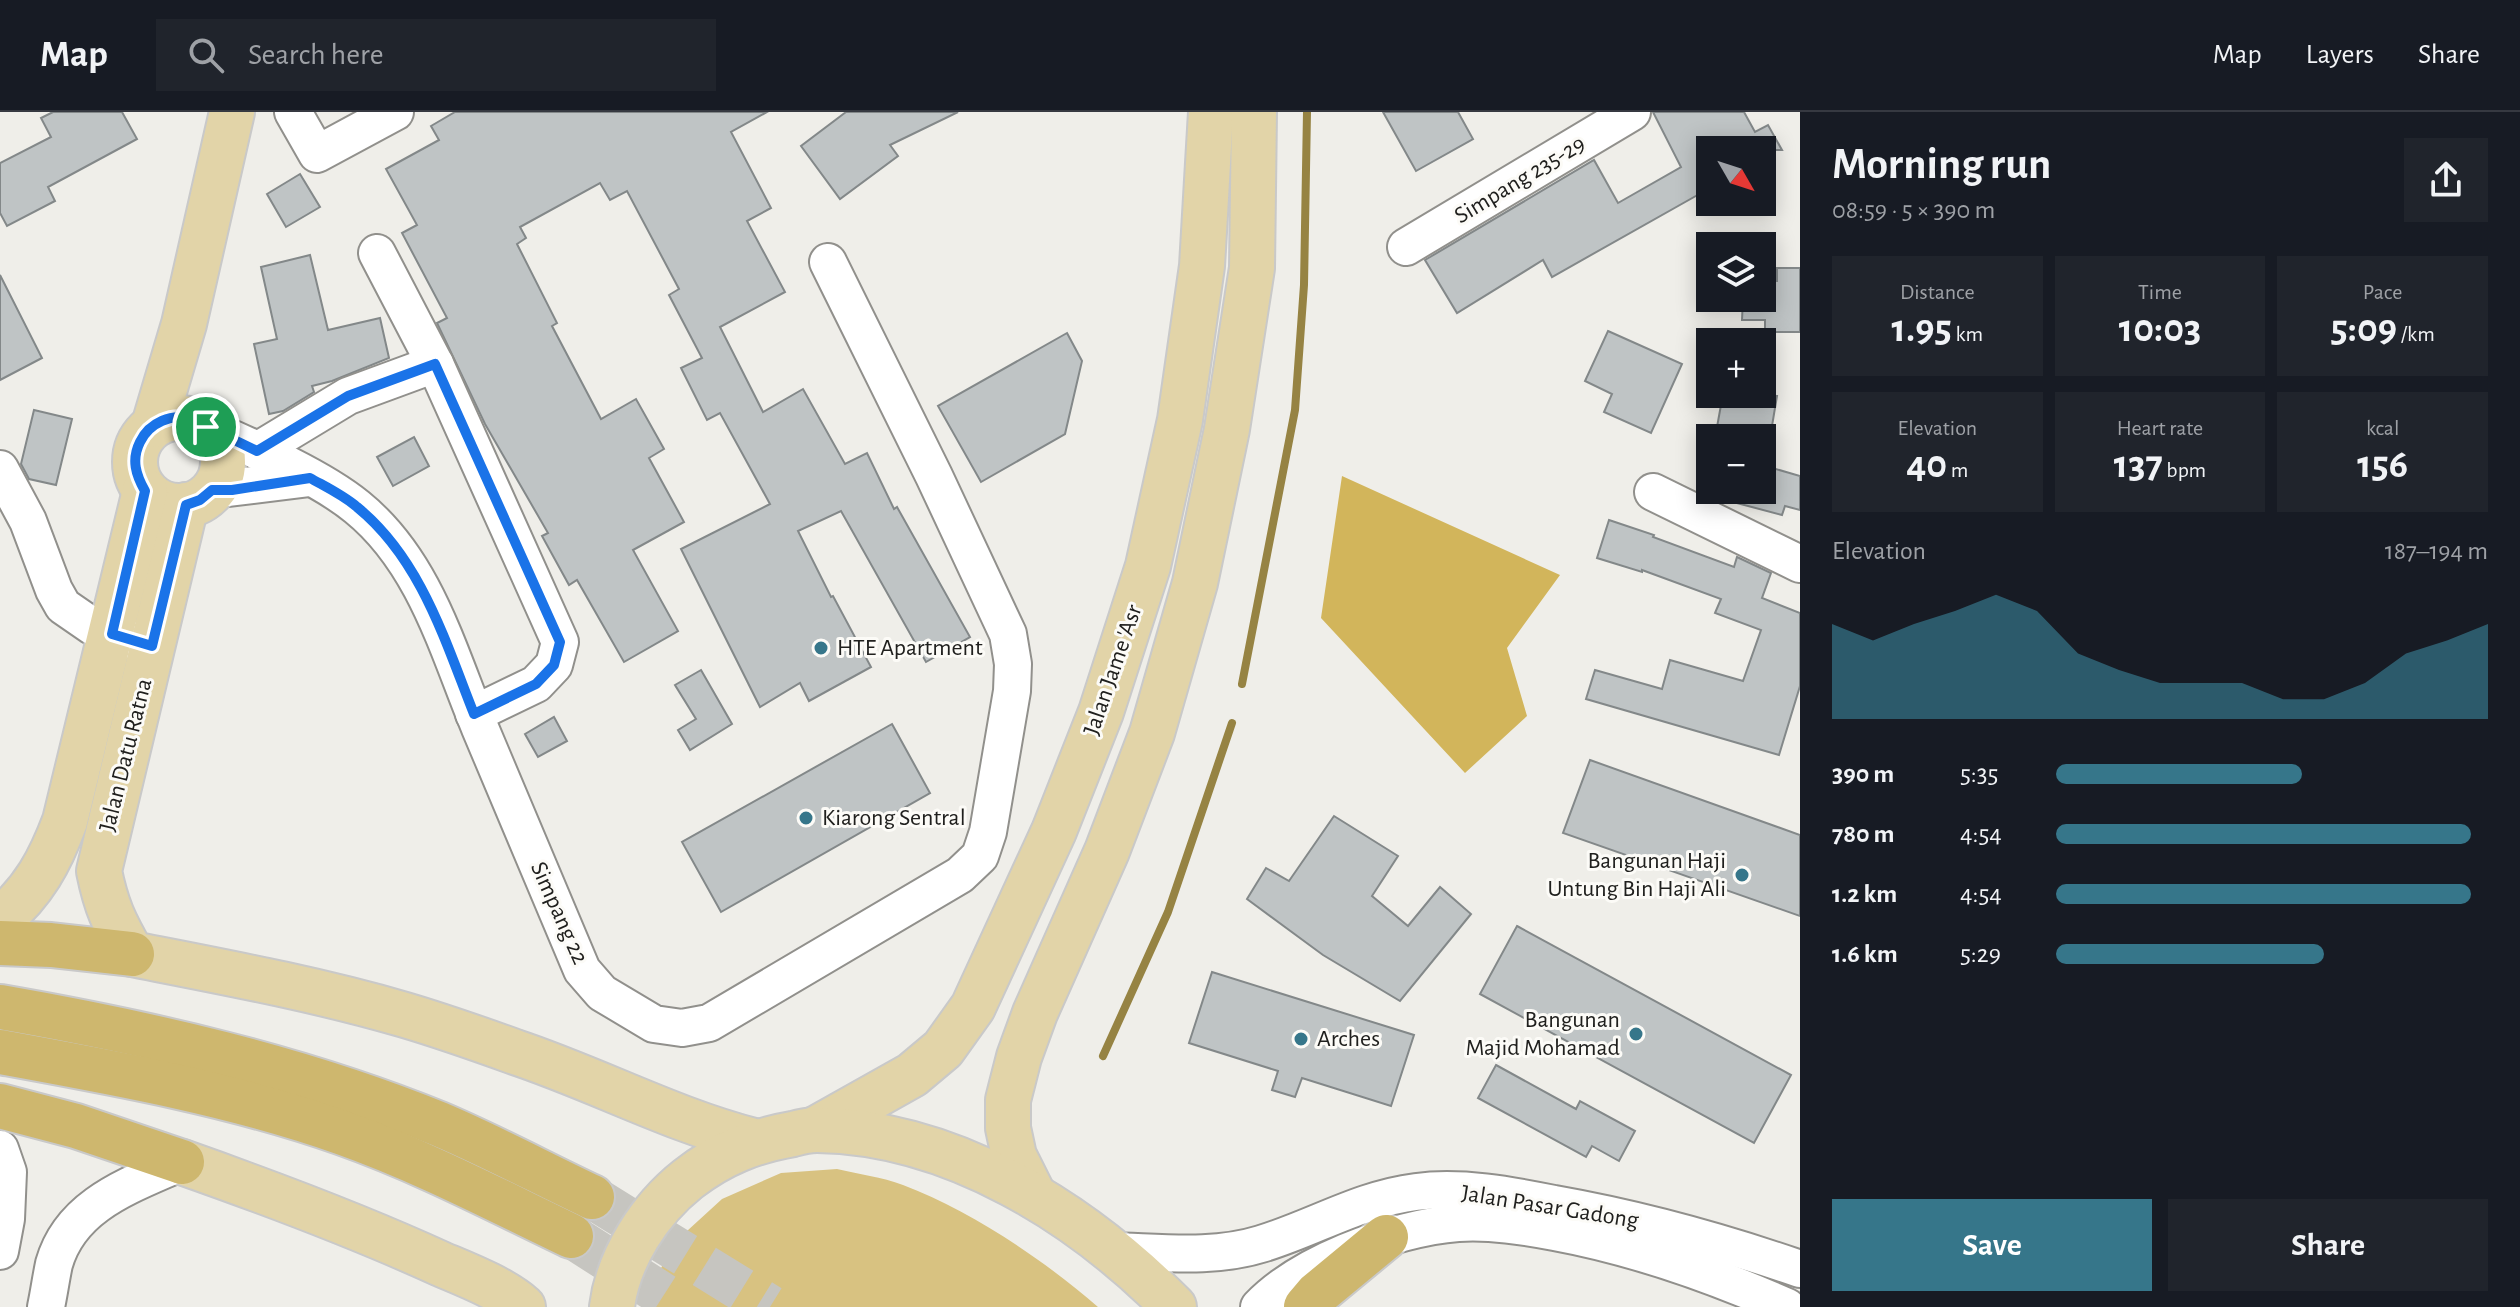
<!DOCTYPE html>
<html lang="en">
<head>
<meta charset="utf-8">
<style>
	body { margin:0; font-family:"Alegreya Sans",sans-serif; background:#20242c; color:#f1f3f6; height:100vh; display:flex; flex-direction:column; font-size:30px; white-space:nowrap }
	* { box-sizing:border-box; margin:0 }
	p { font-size:26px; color:#9ea1a6 }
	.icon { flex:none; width:44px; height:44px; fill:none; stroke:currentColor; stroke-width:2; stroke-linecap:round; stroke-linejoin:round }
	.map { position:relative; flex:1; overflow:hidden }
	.details { display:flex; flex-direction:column; background:#171b24; width:720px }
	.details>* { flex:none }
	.needle { width:52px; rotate:129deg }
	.tools { position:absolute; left:1696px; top:24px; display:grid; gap:16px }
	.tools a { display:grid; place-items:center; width:80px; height:80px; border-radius:0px; background:#171b24; box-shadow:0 4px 20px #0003; font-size:40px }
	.pin { position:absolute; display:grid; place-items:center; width:68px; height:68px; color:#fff; margin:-34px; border:4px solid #fff; border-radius:50%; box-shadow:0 2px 8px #0007 }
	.round { display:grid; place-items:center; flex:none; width:84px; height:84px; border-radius:0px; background:#20242c }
	.summary { display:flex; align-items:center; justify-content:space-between; height:136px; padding:0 32px }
	h1 { font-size:44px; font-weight:600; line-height:60px }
	.stats { display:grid; grid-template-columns:repeat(3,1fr); gap:12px; height:136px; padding:8px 32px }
	.stats div { display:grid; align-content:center; border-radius:0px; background:#20242c; text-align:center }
	.stats b { font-size:40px; font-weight:600 }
	.stats small { font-size:22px; font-weight:400 }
	.stats p { font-size:22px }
	.chart { height:224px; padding:16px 32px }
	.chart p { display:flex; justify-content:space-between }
	.chart svg { width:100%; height:144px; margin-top:8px; fill:#36768a; opacity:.7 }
	.cta { display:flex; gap:16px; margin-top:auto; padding:16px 32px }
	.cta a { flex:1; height:92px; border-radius:0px; background:#36768a; color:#fff; font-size:32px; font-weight:600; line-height:92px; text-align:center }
	.cta a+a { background:#20242c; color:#f1f3f6 }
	ul { padding:0 32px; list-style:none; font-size:26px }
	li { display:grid; grid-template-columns:128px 96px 1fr; align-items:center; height:60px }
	li i { height:20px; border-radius:10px; background:#36768a }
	header { display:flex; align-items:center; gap:48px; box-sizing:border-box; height:112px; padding:0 40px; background:#171b24; border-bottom:2px solid #363941 }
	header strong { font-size:38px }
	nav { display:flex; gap:44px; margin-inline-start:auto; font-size:28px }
	.search { width:560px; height:72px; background:#20242c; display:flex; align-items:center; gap:20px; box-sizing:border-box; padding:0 28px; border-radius:0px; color:#9ea1a6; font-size:30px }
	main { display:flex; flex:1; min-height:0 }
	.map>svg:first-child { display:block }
	.green { fill:#d8c281 }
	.forest { fill:#d2b55b }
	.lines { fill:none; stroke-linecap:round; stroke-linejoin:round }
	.stream { stroke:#968343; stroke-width:8 }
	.building { fill:#bfc4c5; stroke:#838889; stroke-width:2 }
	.highway-tunnel { stroke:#c6c5c0; stroke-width:44; stroke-dasharray:44 22; stroke-linecap:butt }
	.minor-casing { stroke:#91908c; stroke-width:40 }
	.major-casing { stroke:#c9c9c9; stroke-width:48 }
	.highway-casing { stroke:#c9c9c9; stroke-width:48 }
	.minor { stroke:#fff; stroke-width:36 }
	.major { stroke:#e2d4a8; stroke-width:44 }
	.highway { stroke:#ceb76e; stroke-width:44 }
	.route-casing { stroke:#fff; stroke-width:16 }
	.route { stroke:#1a73e8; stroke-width:10 }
	.poi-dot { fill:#36768a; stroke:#fcfbf7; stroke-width:3 }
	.labels { text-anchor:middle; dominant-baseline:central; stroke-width:6; stroke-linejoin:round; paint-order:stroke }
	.street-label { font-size:24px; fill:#20201e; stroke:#fcfbf7 }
	.poi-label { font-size:24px; fill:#20201e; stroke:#fcfbf7; text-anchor:start }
</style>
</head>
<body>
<header>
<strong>Map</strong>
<div class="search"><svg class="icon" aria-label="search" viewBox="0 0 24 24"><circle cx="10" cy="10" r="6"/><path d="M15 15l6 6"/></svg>Search here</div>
<nav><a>Map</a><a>Layers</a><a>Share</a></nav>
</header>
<main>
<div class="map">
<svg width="1800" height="1195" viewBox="0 0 1800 1195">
	<rect width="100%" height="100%" fill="#efeee9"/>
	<path class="green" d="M837 1057C858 1062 882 1065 903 1073 970 1098 1044 1148 1098 1195H643L645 1186 675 1130 722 1087 781 1061Z"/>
	<path class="forest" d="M1342 364 1560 463 1507 536 1527 604 1465 661 1321 506Z"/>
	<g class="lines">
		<g class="stream">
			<path d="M1242 572 1295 298 1304 173 1307 0"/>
			<path d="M1103 944 1168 800 1232 611"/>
		</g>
	</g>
	<g class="building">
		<path d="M53 0H122L137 27 48 75 55 89 7 114 0 101V51L51 25 41 6Z"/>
		<path d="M455 0H767L731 20 771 96 747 109 785 180 720 215 763 300 803 277 845 352 867 341 894 397 897 395 970 525 926 550 841 399 798 419 831 485 833 484 871 555 809 589 800 571 760 595 681 437 770 392 720 301 707 308 681 256 702 246 669 183 679 177 627 79 610 88 600 71 520 115 526 126 517 132 557 211 552 214 601 307 636 287 664 337 649 346 684 410 633 438 678 519 624 550 577 468 569 473 542 424 548 421 485 312 437 211 447 206 402 121 417 113 386 57 439 28 431 14Z"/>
		<path d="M846 0H958L890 33 898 44 840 87 801 34Z"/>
		<path d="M1383 0H1458L1473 27 1416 59Z"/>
		<path d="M1653 0H1744L1755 20 1768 13 1782 38H1710V76L1552 165 1543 148 1457 201 1425 148 1594 48 1618 91 1681 55Z"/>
		<path d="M300 62 320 95 286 115 267 82Z"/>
		<path d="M310 143 328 218 380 206 389 246 332 269 312 274 314 280 283 299 269 302 254 232 277 227 261 155Z"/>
		<path d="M1777 156H1800V220H1765V208H1742L1743 186H1762V179L1766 180V169H1777Z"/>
		<path d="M0 163 42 246 0 268Z"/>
		<path d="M1608 219 1682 252 1651 321 1604 300 1612 282 1585 269Z"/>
		<path d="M1067 221 1082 249 1065 322 981 370 938 294Z"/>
		<path d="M1723 282 1777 284 1770 326H1715Z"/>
		<path d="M34 298 72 307 56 373 29 367 21 352Z"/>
		<path d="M414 325 429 354 393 374 377 345Z"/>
		<path d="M1762 353 1800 364V398L1785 394 1782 403 1714 385 1715 378H1762Z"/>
		<path d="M1609 408 1654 423 1653 425 1734 455 1737 445 1771 461 1762 486 1800 501V574L1779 643 1586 587 1595 558 1662 577 1670 548 1743 569 1761 518 1715 501 1721 487 1642 458V460L1597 446Z"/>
		<path d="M701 558 732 612 690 638 678 618 696 607 675 573Z"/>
		<path d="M554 605 567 629 538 645 525 622Z"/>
		<path d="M892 612 930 681 721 800 682 730Z"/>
		<path d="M1590 648 1800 723V804L1563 721Z"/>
		<path d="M1334 704 1398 744 1372 784 1408 814 1440 775 1471 802 1400 889 1323 843 1247 787 1266 756 1289 769Z"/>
		<path d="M1517 814 1791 963 1754 1031 1480 882Z"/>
		<path d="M1212 860 1414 923 1391 994 1302 966 1295 985 1272 978 1278 959 1189 931Z"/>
		<path d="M1496 953 1576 997 1580 989 1635 1019 1619 1049 1592 1034 1586 1045 1478 986Z"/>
	</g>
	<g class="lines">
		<g class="highway-tunnel">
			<path d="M592 1085 770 1195"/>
			<path d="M571 1124 682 1195"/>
		</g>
		<g class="minor-casing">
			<g id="minor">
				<path d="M293 0 317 42 395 0"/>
				<path d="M1406 135 1632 0"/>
				<path d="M377 141 435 252 560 530 554 553 536 572 474 602"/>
				<path d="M206 315C251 335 319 364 357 395 425 450 448 539 480 616 514 697 548 777 582 858L602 881 654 912 682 916 709 911 960 763 980 744 988 720 1012 579 1013 552 1008 522 934 364 828 150"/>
				<path d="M257 339 348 284 435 252"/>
				<path d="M0 357 28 409 54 478 63 494 92 514 137 530"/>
				<path d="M212 378 310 366"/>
				<path d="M1653 380 1800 452"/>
				<path d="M0 1037 8 1060 6 1107 0 1139"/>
				<path d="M1110 1139C1160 1140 1213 1147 1261 1132 1314 1116 1360 1087 1416 1080 1461 1074 1510 1083 1554 1092 1639 1107 1719 1129 1800 1157"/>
				<path d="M46 1195C49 1181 51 1166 54 1152 71 1092 131 1073 182 1050"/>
				<path d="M1259 1195C1283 1170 1315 1153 1346 1140 1381 1126 1420 1114 1458 1111 1491 1109 1523 1114 1555 1120 1636 1135 1712 1162 1787 1195"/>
			</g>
		</g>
		<g class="major-casing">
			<g id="major">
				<circle cx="179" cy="350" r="44"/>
				<path d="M154 313 184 212 232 0"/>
				<path d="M186 393 99 759C106 794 114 811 132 842 224 860 316 877 405 903 442 914 479 927 515 940 596 967 672 1008 754 1029"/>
				<path d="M0 808C34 779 50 749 65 709L145 379"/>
				<path d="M814 1018 912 963 943 937 973 895 1054 719 1101 600 1148 454 1180 308 1202 154 1211 0"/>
				<path d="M182 1050C270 1081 356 1113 441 1152 467 1163 503 1177 523 1195"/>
				<path d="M1034 1084 1014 1044 1008 1016V988L1019 945 1035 901 1107 739 1152 621 1195 471 1227 317 1252 156 1254 0"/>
				<path d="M612 1195C618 1146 650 1097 688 1067 720 1042 753 1029 793 1022 800 1020 809 1018 817 1018 953 1020 1081 1101 1174 1195"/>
			</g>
		</g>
		<g class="highway-casing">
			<g id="highway">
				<path d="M0 831 51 833 132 842"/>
				<path d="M0 895C149 921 299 955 439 1012 491 1034 541 1061 592 1085"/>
				<path d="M0 940C115 961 233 982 343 1021 422 1049 496 1088 571 1124"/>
				<path d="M0 994 76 1014 182 1050"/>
				<path d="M1306 1195 1317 1182 1386 1125"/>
			</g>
		</g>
		<use href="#minor" class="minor"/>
		<use href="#major" class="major"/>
		<use href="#highway" class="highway"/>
	</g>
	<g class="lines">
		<g class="route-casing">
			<path id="route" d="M435 252 560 530 554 553 536 572 474 602C445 529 421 447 357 395 343 383 326 375 310 366L232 378H212L200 388 186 393 152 534 112 522 145 379C136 363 131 348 140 330 149 311 172 300 193 308 199 310 205 314 210 317 226 324 241 331 257 339L348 284Z"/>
		</g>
		<use href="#route" class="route"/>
	</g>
	<g class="poi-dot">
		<circle cx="821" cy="536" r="8"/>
		<circle cx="806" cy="706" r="8"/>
		<circle cx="1742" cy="763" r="8"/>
		<circle cx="1636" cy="922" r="8"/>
		<circle cx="1301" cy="927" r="8"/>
	</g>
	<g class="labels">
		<g class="street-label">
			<text transform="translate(1520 68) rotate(-31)">Simpang 235-29</text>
			<text transform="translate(1113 558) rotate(-71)">Jalan Jame 'Asr</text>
			<text transform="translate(126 643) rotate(-76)">Jalan Datu Ratna</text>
			<text transform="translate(559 801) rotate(66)">Simpang 22</text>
			<text transform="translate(1550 1095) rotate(9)">Jalan Pasar Gadong</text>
		</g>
		<g class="poi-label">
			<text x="837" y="536">HTE Apartment</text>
			<text x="822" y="706">Kiarong Sentral</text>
			<text x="1726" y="749" text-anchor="end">Bangunan Haji<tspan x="1726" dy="28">Untung Bin Haji Ali</tspan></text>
			<text x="1620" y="908" text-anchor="end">Bangunan<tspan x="1620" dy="28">Majid Mohamad</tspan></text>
			<text x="1317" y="927">Arches</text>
		</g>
	</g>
</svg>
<div class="tools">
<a><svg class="needle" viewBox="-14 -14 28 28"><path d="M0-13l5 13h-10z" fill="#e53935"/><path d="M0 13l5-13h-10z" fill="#9ea1a6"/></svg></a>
<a><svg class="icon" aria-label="layers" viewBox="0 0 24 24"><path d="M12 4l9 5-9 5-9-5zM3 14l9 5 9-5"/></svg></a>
<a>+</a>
<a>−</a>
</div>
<div class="pin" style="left:206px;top:315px;background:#1e9e55"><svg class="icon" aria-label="arrive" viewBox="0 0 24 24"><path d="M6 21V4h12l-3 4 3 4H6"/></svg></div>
</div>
<section class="details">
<div class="summary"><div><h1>Morning run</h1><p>08:59 · 5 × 390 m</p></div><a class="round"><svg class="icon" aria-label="share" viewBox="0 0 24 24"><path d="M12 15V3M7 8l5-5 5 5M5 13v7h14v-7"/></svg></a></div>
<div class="stats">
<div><p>Distance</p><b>1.95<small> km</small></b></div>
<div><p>Time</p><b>10:03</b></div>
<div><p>Pace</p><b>5:09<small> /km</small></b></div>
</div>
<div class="stats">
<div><p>Elevation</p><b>40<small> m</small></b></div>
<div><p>Heart rate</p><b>137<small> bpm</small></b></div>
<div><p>kcal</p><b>156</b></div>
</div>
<div class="chart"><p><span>Elevation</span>187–194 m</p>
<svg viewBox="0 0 160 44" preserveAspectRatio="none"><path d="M0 44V15L10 20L20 15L30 11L40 6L50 11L60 24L70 29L80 33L90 33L100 33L110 38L120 38L130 33L140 24L150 20L160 15V44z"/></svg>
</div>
<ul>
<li><b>390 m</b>5:35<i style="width:57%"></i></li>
<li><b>780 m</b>4:54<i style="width:96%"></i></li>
<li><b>1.2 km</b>4:54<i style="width:96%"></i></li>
<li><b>1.6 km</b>5:29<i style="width:62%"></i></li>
</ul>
<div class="cta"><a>Save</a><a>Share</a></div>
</section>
</main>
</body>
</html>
